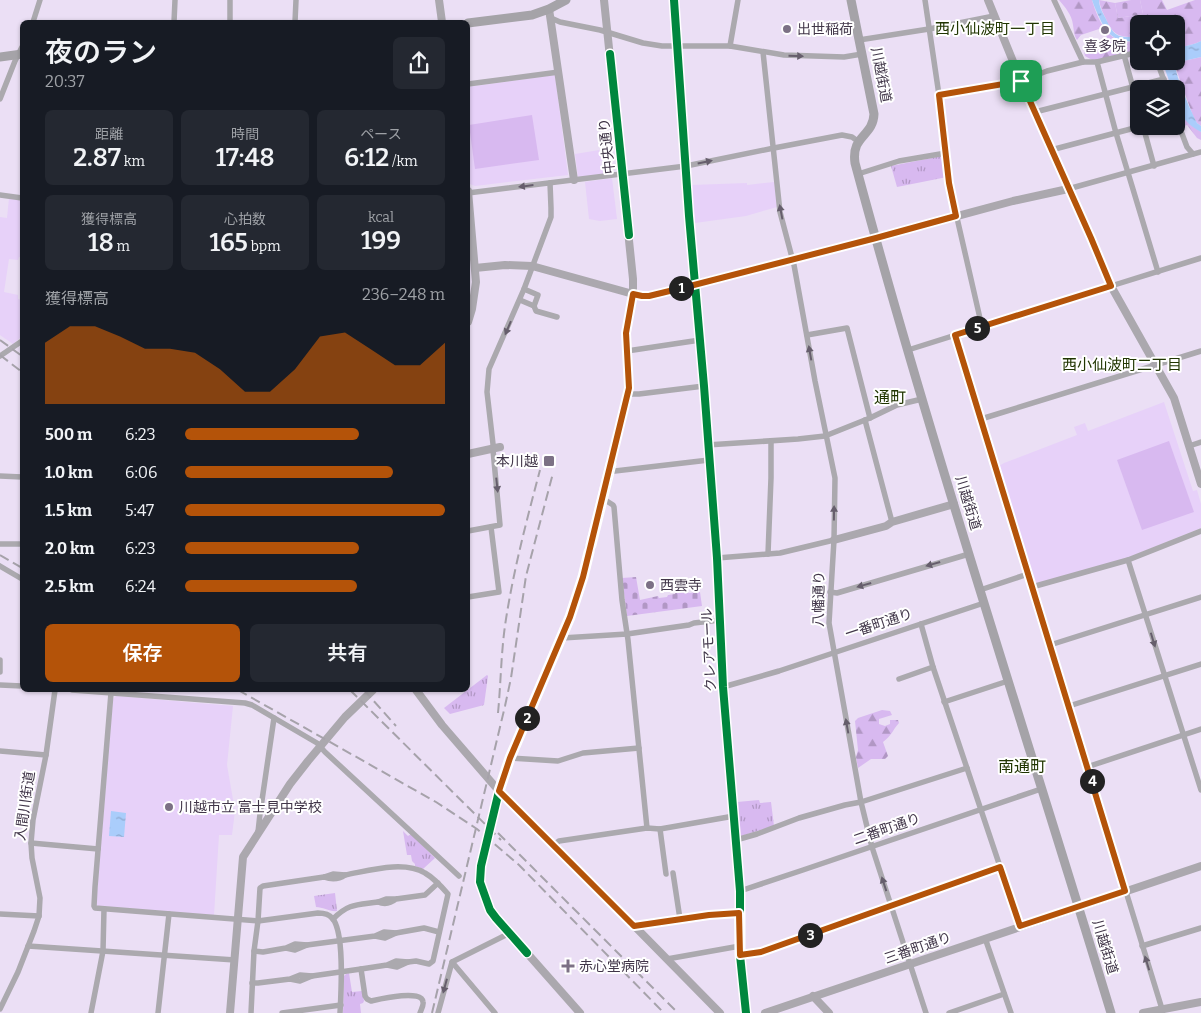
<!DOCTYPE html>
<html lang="ja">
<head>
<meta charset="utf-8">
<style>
	body { margin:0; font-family:Bitter,"Noto Sans JP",serif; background:#242831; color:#f1f3f6; height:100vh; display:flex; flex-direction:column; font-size:19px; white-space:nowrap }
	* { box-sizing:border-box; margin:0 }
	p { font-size:16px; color:#9ea1a6 }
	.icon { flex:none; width:28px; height:28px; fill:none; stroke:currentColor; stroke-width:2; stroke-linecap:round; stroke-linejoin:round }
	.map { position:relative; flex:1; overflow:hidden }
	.panel { position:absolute; left:20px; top:20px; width:450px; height:672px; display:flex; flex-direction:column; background:#171b24; border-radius:8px; box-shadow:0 1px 4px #0004 }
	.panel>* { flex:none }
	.controls { position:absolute; left:1130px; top:15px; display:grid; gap:10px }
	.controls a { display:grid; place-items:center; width:55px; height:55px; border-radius:8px; background:#171b24; box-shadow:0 1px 4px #0004; font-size:25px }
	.pin { position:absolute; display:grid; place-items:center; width:42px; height:42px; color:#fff; margin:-21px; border-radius:10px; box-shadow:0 2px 8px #0006 }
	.km { position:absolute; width:25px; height:25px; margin:-12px; border-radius:50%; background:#222; color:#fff; font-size:14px; line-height:25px; text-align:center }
	.round { display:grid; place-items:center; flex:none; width:52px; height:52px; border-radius:8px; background:#242831 }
	.summary { display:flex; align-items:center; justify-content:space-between; height:85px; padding:0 25px }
	h1 { font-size:28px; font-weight:600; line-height:38px }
	.stats { display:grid; grid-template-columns:repeat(3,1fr); gap:8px; height:85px; padding:5px 25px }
	.stats div { display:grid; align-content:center; border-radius:8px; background:#242831; text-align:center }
	.stats b { font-size:25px; font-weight:600 }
	.stats small { font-size:14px; font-weight:400 }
	.stats p { font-size:14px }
	.chart { height:140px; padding:10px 25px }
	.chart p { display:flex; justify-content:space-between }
	.chart svg { width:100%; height:90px; margin-top:5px; fill:#b45309; opacity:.7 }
	.button { display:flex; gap:10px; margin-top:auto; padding:10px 25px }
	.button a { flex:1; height:58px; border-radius:8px; background:#b45309; color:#fff; font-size:20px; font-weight:600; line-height:58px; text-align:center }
	.button a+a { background:#242831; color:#f1f3f6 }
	ul { padding:0 25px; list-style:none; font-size:16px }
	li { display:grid; grid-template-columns:80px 60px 1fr; align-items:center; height:38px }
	li i { height:12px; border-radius:6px; background:#b45309 }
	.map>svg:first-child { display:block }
	.built { fill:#e7d1f9 }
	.forest { fill:url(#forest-firs) }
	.cemetery { fill:url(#cemetery-stones) }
	.park { fill:url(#park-tufts) }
	.garden { fill:#d8b9f0 }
	.water { fill:url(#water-ripples) }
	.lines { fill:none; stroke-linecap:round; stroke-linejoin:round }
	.street { stroke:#aba9ae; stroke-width:5.5 }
	.secondary { stroke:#aba8ae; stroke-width:8 }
	.primary { stroke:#a5a3a8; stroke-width:9 }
	.rail { stroke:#a6a2aa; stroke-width:2; stroke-dasharray:10 5; stroke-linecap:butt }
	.cycleway-casing { stroke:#fff; stroke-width:11 }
	.cycleway { stroke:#00873e; stroke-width:8 }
	.oneway { fill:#665e6c }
	.route-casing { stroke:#fff; stroke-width:10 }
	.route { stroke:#b45309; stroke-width:6 }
	.poi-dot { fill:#7c7185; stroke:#fff; stroke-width:2 }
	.labels { text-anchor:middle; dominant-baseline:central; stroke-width:4; stroke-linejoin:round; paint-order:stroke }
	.poi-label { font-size:14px; fill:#413649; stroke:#fff; text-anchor:start }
	.street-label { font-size:14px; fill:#413649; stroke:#fff }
	.neighbourhood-label { font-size:15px; fill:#203501; stroke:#fff }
	.quarter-label { font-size:16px; fill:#203501; stroke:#fff }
</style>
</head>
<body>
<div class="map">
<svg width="1201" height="1013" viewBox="0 0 1201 1013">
	<defs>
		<pattern id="forest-firs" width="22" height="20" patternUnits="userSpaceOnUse" patternTransform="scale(1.25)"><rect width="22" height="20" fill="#d8b9f0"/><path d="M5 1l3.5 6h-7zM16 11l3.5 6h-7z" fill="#b197c4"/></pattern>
		<pattern id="cemetery-stones" width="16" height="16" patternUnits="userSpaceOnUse" patternTransform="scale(1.25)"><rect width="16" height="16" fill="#d8b9f0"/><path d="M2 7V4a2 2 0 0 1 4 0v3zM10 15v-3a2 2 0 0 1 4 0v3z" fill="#b197c4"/></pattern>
		<pattern id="park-tufts" width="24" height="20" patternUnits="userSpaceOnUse" patternTransform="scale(1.25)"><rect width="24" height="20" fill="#d8b9f0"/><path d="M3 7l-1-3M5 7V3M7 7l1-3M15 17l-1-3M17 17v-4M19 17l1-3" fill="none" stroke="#b197c4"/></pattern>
		<pattern id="water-ripples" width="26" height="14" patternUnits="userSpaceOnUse" patternTransform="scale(1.25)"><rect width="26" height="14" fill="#aacdfb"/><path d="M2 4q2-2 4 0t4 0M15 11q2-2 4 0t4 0" fill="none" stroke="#8ca7cd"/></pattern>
	</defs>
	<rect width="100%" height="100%" fill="#ebdff5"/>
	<g class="built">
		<path d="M555 75 568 175 475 186 470 184 468 165V87Z"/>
		<path d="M599 150 600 156H603L604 160 600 161 601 169H608L609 174 578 177 575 154Z"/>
		<path d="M612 178 617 219 600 221 589 219 585 182Z"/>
		<path d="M774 182 777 207 746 216 695 223 691 185 747 183V185Z"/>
		<path d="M9 198 22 199V257H19L18 260 9 259 4 292 18 295V299L22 300V336L13 344 0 335V217L7 218Z"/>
		<path d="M1164 402 1193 491 1197 490 1201 504V528L1127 558 1035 584 1034 582 999 466 1004 463 1077 435 1074 427 1085 423 1088 431Z"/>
		<path d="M116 696 233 706 227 765 235 811 232 835H219L214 915 97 906 96 904 113 699Z"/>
	</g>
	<g class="forest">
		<path d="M1059 0H1092C1097 17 1106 40 1126 42 1130 42 1135 41 1139 41V50L1094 61 1085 56 1084 52 1088 49H1095L1105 43 1107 37 1103 32 1099 29 1081 35 1077 40C1074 35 1074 31 1073 25 1072 15 1065 7 1059 0Z"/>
		<path d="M1099 0 1115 3 1118 18 1143 14 1140 0H1162L1167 10 1195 0H1201V41C1193 45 1185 47 1176 46V24H1139V37C1120 37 1114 37 1106 19 1103 13 1100 7 1099 0Z"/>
		<path d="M1201 57V126L1197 123 1193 116 1176 69 1175 64 1179 62Z"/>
		<path d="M1176 102 1181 115 1201 132V140L1197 138 1187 125 1182 127 1176 108Z"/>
		<path d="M882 710 890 711 892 715 879 719V724L885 726 890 724V720H898L899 723C892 731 892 735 883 742L888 756 885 759H871L858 768 856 757 858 750 855 721 858 718Z"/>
	</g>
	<g class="cemetery">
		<path d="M1131 0H1140L1143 14 1118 18 1115 3Z"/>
		<path d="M636 577 640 600 658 596 659 598 667 597 668 595 675 594 676 591 690 593 700 592 702 606 627 616 622 578Z"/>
	</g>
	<g class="park">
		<path d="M942 156 944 158 947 177 897 187 891 166Z"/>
		<path d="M487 675 488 676 484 705 450 714 444 708Z"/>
		<path d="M759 800 760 803 771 802 774 826 738 837 737 802Z"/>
		<path d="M403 831 408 836 411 834 435 858 423 869 415 866V864L412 861 411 855H407Z"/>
		<path d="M335 893 337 911C330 912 323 907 316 907L314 896Z"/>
		<path d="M349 973 352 992 362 991 364 1001 363 1003 360 1004 361 1013H343L344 976 346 974Z"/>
	</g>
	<g class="garden">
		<path d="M532 115 539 160 475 169 469 125Z"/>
		<path d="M1169 441 1194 512 1142 530 1117 460Z"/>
	</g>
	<g class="water">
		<path d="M1092 0H1099C1099 7 1103 13 1106 19 1115 39 1119 37 1139 37V41C1118 43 1109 38 1100 19 1097 13 1094 6 1092 0Z"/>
		<path d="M1201 41V57L1179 62 1175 64C1176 78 1190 109 1197 123L1201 126V132C1182 122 1176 109 1176 89H1172L1162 61H1176V46C1185 47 1193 45 1201 41Z"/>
		<path d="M111 811 126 813 124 837 109 836Z"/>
	</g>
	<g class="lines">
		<g class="street">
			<path d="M674 0 689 216 704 386 717 558 723 687 740 891V955L746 1013"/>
			<path d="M925 0 939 95 949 183 982 327"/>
			<path d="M1054 0 1083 62"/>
			<path d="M551 18 560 22 600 30 643 43 662 46H730L784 55 844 57 862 54"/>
			<path d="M33 22 40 0"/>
			<path d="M174 22 175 0"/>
			<path d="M230 22V0"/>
			<path d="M295 22 296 0"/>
			<path d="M859 40 929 29 994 16"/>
			<path d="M730 46 738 0"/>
			<path d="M763 52 780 212 794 265 815 381 835 478 834 540 829 623 861 802 872 847 926 1013"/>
			<path d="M1124 55 1139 110"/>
			<path d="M1157 61 1167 89"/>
			<path d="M1097 62 1116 133 1158 272"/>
			<path d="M468 84 559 72"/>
			<path d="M939 95 1021 81 1047 71 1083 62H1097L1139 52"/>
			<path d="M0 99 15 61 22 47"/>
			<path d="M1035 112 1164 79"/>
			<path d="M1176 118 1187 147 1193 154"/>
			<path d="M1143 126 1154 166"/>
			<path d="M1051 150 1142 126"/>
			<path d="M858 174 899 161 946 153"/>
			<path d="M1068 189 1201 152"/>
			<path d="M468 193 686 166 774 148 842 135 852 137 859 142"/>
			<path d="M0 195 22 198"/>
			<path d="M524 289 538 295 534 306 536 311 557 317"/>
			<path d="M520 300 534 306"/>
			<path d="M807 335 847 328 870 418"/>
			<path d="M955 335 1162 1009"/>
			<path d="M908 350 1111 286 1201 258"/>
			<path d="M627 351 700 340"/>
			<path d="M0 356 22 341"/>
			<path d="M627 394H639L704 386"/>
			<path d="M981 419 1201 351"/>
			<path d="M865 420 892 522"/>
			<path d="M707 445 798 439 825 436 870 418 897 405 922 399"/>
			<path d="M1189 446 1201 442"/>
			<path d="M609 470 615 471 709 460"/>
			<path d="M0 476 22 477"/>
			<path d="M602 498 613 505 614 507 622 600 628 640 647 828"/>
			<path d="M468 531 500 525 493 450V444L487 392 489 369 524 289 551 217V208L550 183"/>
			<path d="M0 544H22"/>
			<path d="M768 554 771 478V441"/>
			<path d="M717 558 780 553 834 540"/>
			<path d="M1128 560 1201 790"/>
			<path d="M0 566 22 579"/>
			<path d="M1032 587 1128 560 1201 531"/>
			<path d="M980 590 1028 574"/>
			<path d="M830 592 837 593 969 554"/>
			<path d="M468 597 499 592 491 527"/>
			<path d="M921 624 933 667 1020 926"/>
			<path d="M562 638 627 634 689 625 694 623 720 620"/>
			<path d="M1050 645 1201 597"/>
			<path d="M0 660V672"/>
			<path d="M899 679 933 667"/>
			<path d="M0 685 22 686"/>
			<path d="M723 687 779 671 984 603"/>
			<path d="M72 690 245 703 252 705 317 743 325 752 459 876"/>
			<path d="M111 693 95 887 94 906 95 908 258 921 318 913C323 913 329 914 332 918 345 931 341 994 340 1013"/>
			<path d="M944 702 1008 681"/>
			<path d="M1069 706 1201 664"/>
			<path d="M0 751 46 755"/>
			<path d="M510 758 558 761 583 753 639 748"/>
			<path d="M1087 767 1201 729"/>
			<path d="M660 829 666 874"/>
			<path d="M258 832 260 814 274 718"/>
			<path d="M736 840 757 834 799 818 845 805 861 802 967 768"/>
			<path d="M31 843 98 849"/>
			<path d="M554 845 559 841 647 828 660 829 734 816"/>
			<path d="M673 873 680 919"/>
			<path d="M345 875C368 871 403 860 425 873 434 878 441 886 448 894L433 961 429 964 416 961 408 962"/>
			<path d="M740 891 803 870 1041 789"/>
			<path d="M396 899C390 904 385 905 378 902L386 899H396L425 895 438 883"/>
			<path d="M0 914 39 916"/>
			<path d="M333 919C349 903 357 905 378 902"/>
			<path d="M634 926 709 915 739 913"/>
			<path d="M396 933 424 928 439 932"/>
			<path d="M985 938 1011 1013"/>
			<path d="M307 945 375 936 384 932 396 933 385 938 375 936"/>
			<path d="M28 946 235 960"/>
			<path d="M1142 946 1201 928"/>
			<path d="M254 951 263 952 286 948 295 944 307 945 295 950 286 948"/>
			<path d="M740 955 761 952 1000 867"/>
			<path d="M667 959 740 946"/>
			<path d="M452 962 495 1013"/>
			<path d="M361 969 365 996 367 999 371 1001C380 999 422 989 423 1002 424 1005 421 1010 420 1013"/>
			<path d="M312 976 361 969 387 965 396 961 408 962 397 967 387 965"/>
			<path d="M252 983H258L290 979 300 975 312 976 300 981 290 979"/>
			<path d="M0 1009 18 972 34 931 39 916 40 898 32 858 31 843 33 820 46 755 55 690"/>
			<path d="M91 1013 103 951 104 909"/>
			<path d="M158 1013 169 914"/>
			<path d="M251 1013 254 951 258 921 260 888 263 886 324 877 333 874 345 875C338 880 332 880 324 877"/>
			<path d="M282 1013 341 1005"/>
			<path d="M438 1013 452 962 510 933"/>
			<path d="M949 1013 1004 994"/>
		</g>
		<g class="secondary">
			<path d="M439 0 442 22"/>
			<path d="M988 0 1021 81 1091 238 1111 286 1174 398 1201 484"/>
			<path d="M549 9 574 180"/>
			<path d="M468 191 476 282 472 309 468 322"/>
			<path d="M475 268 505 265 532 266 633 294 649 296 876 238 1013 201 1068 189"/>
			<path d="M468 454 500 447"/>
			<path d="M834 540 886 526 892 522 954 504"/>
			<path d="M416 690 442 725 499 791 596 887 720 1013"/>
			<path d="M813 996 829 1013"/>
			<path d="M230 1013 243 857 290 784 308 761 345 717 373 690"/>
			<path d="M580 1013 496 918 490 910 483 892 480 882 481 866 499 791 510 758 562 638 570 617 583 577 629 388 626 333 633 294V279L604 0"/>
			<path d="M765 1013 1201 866"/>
			<path d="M1143 1013 1201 1002"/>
		</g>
		<g class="primary">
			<path d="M851 0 874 114C873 137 851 135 855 163 932 449 1025 730 1111 1013"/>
			<path d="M468 23 532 15 549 9 566 0"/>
			<path d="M0 57 22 54"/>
		</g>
		<g class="rail">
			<path d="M0 340 22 356"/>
			<path d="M0 355 22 372"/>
			<path d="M0 555 22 568"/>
			<path d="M238 690 436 802 477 829 519 865 664 1013"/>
			<path d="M350 690 501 840"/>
			<path d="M364 690 396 726"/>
			<path d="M498 713C501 682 501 650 506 619 514 568 527 519 540 470"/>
			<path d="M498 833 678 1013"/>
			<path d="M432 1013 505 706 511 678 526 576 553 473"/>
		</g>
		<g class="cycleway-casing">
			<g id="cycleway">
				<path d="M674 0 689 216 704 386 717 558 723 687 740 891V955L746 1013"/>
				<path d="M610 54 629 235"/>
				<path d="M591 545 611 464"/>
				<path d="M527 953 496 918 490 910 480 882 481 866 499 791 510 758 570 617 583 577 589 552"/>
			</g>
		</g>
		<use href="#cycleway" class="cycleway"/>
	</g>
	<defs><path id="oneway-solid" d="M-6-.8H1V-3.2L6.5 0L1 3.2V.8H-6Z" transform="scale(1.25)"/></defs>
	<g class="oneway">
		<use href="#oneway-solid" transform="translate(796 56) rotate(1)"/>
		<use href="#oneway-solid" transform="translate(705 162) rotate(-12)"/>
		<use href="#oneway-solid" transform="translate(526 186) rotate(173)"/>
		<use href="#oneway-solid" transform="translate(781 212) rotate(-101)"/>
		<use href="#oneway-solid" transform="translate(508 328) rotate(113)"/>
		<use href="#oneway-solid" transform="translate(810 353) rotate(-100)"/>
		<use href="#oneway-solid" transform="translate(497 485) rotate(84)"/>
		<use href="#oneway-solid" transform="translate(834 513) rotate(-89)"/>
		<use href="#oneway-solid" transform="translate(933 564) rotate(164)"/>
		<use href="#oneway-solid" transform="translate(864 585) rotate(164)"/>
		<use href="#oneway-solid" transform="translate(1153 640) rotate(73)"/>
		<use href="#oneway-solid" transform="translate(847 726) rotate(-100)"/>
		<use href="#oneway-solid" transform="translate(884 884) rotate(-108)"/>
		<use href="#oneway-solid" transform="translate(1147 963) rotate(-107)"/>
		<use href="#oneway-solid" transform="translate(445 986) rotate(105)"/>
	</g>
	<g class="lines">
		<g class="route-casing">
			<path id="route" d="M1021 81 1091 238 1111 286 955 335 1125 891 1020 926 1000 867 761 952 740 955 739 913 709 915 634 926 499 791 510 758 570 617 583 577 629 388 626 333 633 294 642 296H649L690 286 876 238 956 216 949 183 939 95Z"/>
		</g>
		<use href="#route" class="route"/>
	</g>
	<g class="poi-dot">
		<circle cx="787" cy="29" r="5"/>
		<circle cx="1105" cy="30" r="5"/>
		<rect x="543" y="455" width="12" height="12" rx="2.5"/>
		<circle cx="650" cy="585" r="5"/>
		<circle cx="169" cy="807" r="5"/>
		<path d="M565.5 958.5h5v5h5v5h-5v5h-5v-5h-5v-5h5z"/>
	</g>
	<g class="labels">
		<g class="poi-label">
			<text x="797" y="29">出世稲荷</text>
			<text x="1105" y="46" text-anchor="middle">喜多院</text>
			<text x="538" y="461" text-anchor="end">本川越</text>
			<text x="660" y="585">西雲寺</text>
			<text x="179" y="807">川越市立 富士見中学校</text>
			<text x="579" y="966">赤心堂病院</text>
		</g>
		<g class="street-label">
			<text transform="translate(881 75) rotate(79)">川越街道</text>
			<text transform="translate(607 146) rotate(-96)">中央通り</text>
			<text transform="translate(968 503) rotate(73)">川越街道</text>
			<text transform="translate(819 599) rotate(-89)">八幡通り</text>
			<text transform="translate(879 624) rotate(-18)">一番町通り</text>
			<text transform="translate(709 650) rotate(-93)">クレアモール</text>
			<text transform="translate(25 806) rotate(-82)">入間川街道</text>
			<text transform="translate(887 829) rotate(-19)">二番町通り</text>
			<text transform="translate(1105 947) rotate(73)">川越街道</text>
			<text transform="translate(918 948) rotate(-19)">三番町通り</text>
		</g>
		<g class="neighbourhood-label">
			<text x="995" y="29">西小仙波町一丁目</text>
			<text x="1122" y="365">西小仙波町二丁目</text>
		</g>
		<g class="quarter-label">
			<text x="890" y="397">通町</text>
			<text x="1022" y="766">南通町</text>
		</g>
	</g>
</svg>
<div class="controls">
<a><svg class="icon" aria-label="locate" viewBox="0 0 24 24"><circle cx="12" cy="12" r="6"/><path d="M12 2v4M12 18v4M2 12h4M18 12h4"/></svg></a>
<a><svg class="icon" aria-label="layers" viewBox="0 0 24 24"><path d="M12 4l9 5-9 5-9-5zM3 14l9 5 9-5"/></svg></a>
</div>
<div class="pin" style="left:1021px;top:81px;background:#1e9e55"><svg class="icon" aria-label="arrive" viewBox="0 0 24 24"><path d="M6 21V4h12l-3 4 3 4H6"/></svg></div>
<b class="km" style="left:681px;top:288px">1</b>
<b class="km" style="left:527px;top:718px">2</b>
<b class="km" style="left:810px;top:935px">3</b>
<b class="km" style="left:1092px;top:781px">4</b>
<b class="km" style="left:977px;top:328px">5</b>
<section class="panel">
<div class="summary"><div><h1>夜のラン</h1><p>20:37</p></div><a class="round"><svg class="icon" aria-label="share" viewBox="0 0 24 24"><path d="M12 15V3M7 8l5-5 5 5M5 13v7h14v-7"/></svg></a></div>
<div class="stats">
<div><p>距離</p><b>2.87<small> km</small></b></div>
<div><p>時間</p><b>17:48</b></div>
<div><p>ペース</p><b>6:12<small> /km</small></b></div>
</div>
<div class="stats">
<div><p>獲得標高</p><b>18<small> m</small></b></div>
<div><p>心拍数</p><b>165<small> bpm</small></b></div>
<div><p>kcal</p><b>199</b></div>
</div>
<div class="chart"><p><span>獲得標高</span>236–248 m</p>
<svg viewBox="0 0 160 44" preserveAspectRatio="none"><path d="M0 44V14L10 6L20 6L30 11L40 17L50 17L60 19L70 27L80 38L90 38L100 27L110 11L120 9L130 17L140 25L150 25L160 14V44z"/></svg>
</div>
<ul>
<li><b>500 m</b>6:23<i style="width:67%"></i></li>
<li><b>1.0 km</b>6:06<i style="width:80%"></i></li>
<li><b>1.5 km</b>5:47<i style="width:100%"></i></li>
<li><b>2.0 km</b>6:23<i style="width:67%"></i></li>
<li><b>2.5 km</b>6:24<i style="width:66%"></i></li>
</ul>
<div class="button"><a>保存</a><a>共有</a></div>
</section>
</div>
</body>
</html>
